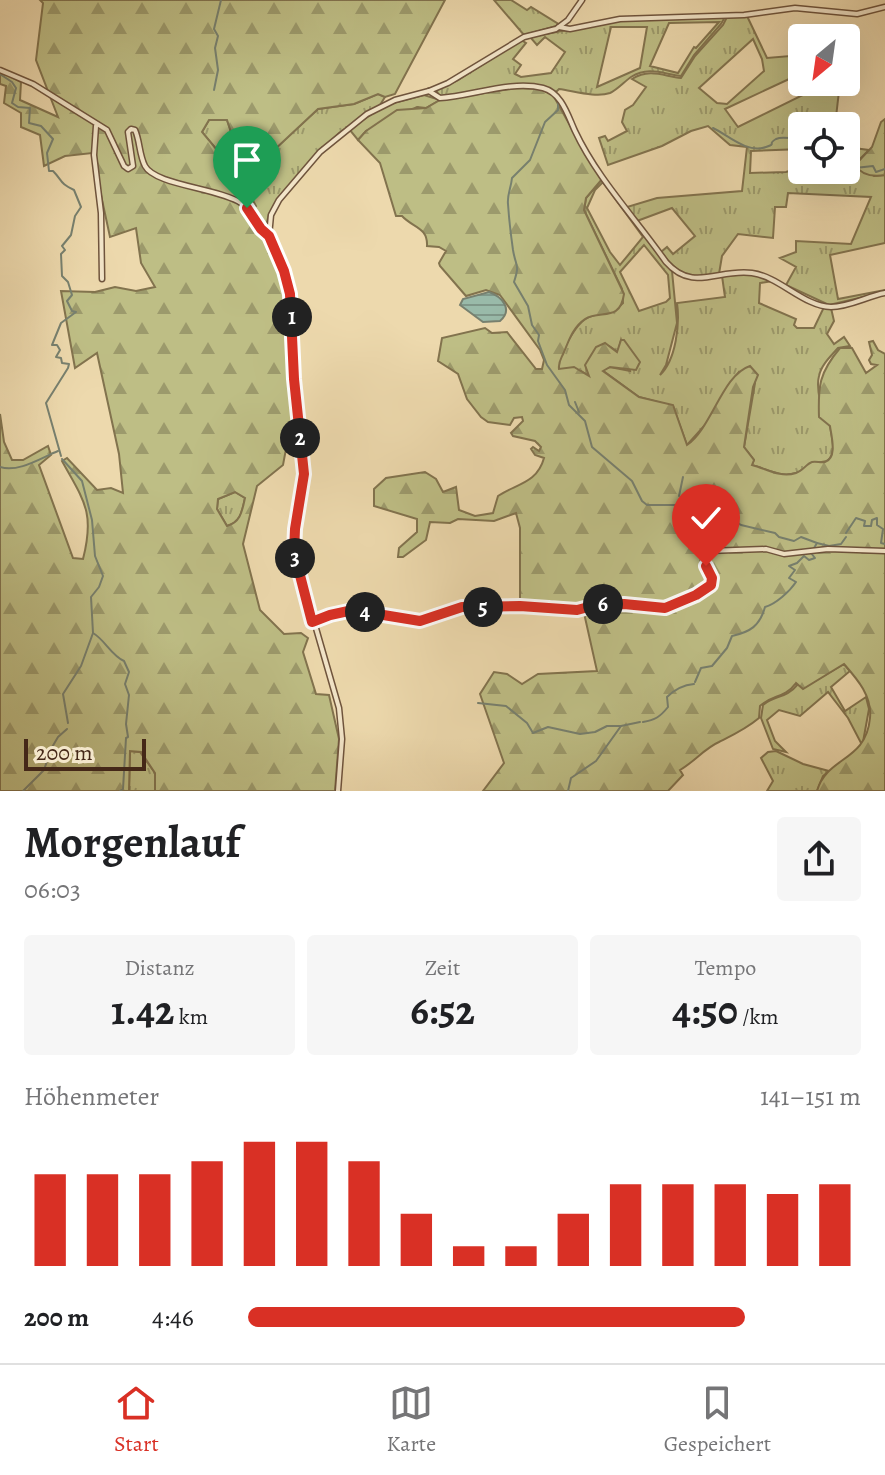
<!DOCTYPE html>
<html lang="de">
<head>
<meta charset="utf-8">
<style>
	body { margin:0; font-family:Alegreya,serif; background:#f6f6f6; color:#202124; height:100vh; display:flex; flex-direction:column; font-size:30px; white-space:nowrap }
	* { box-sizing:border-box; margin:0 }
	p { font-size:26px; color:#757577 }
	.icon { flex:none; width:44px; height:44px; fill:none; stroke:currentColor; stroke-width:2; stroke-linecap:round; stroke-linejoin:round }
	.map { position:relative; height:791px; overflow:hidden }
	.sheet { display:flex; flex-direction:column; background:#fff; flex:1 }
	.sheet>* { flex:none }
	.needle { width:52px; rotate:209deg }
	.fabs { position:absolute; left:788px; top:24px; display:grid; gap:16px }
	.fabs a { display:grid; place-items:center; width:72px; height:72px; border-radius:8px; background:#fff; box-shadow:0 8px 32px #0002; font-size:40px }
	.scale { position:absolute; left:24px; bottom:20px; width:122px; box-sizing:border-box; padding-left:8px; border:4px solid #452818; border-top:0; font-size:22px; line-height:28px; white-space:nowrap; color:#452818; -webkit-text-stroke:6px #f3e6ca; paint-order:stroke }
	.pin { position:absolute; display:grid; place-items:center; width:68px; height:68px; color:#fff; margin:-82px -34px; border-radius:50% 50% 50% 0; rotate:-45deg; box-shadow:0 0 8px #0007 }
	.pin .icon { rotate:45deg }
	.km { position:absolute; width:40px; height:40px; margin:-20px; border-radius:50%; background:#222; color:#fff; font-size:22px; line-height:40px; text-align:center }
	.round { display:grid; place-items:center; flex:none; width:84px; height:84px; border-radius:8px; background:#f6f6f6 }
	.summary { display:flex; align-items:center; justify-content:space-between; height:136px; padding:0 24px }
	h1 { font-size:44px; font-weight:600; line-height:60px }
	.stats { display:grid; grid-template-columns:repeat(3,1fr); gap:12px; height:136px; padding:8px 24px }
	.stats div { display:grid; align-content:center; border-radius:8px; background:#f6f6f6; text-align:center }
	.stats b { font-size:40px; font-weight:600 }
	.stats small { font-size:22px; font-weight:400 }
	.stats p { font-size:22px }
	.chart { height:224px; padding:16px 24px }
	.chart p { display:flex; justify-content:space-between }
	.chart svg { width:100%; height:144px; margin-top:8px; stroke:#d93025; stroke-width:6 }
	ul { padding:0 24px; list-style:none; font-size:26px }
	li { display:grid; grid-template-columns:128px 96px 1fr; align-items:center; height:60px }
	li i { height:20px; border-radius:10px; background:#d93025 }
	.menu { display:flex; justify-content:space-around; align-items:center; height:112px; border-top:2px solid #e0e0e0; background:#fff; font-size:22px; color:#757577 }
	.menu a { display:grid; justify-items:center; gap:4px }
	.menu .on { color:#d93025 }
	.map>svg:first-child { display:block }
	.grass { fill:url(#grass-tufts); stroke:#82734e; stroke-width:2; fill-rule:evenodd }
	.forest { fill:url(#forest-firs); stroke:#82734e; stroke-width:2; fill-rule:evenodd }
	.water { fill:url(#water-rules); stroke:#77806f; stroke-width:2 }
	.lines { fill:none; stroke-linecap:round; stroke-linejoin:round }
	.stream { stroke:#77806f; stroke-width:2 }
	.street-casing { stroke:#6f543d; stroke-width:7 }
	.street { stroke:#f3e6ca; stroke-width:4 }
	.route-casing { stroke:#fff; stroke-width:16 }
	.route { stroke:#d93025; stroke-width:10 }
</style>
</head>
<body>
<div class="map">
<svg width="885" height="791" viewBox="0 0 885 791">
	<defs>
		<pattern id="grass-tufts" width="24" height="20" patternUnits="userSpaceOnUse" patternTransform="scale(2)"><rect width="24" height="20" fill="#bebe85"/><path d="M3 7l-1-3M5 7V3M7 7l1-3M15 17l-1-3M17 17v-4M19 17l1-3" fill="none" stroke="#9c9a6c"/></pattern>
		<pattern id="forest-firs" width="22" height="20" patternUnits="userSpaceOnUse" patternTransform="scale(2)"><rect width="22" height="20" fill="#bebe85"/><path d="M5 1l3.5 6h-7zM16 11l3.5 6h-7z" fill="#9c9a6c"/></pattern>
		<pattern id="water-rules" width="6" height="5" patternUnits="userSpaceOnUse" patternTransform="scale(2)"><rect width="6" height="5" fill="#99baa9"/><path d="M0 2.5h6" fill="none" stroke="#7f9789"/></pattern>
	</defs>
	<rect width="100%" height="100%" fill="#edd9ad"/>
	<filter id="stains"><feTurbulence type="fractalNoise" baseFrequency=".0025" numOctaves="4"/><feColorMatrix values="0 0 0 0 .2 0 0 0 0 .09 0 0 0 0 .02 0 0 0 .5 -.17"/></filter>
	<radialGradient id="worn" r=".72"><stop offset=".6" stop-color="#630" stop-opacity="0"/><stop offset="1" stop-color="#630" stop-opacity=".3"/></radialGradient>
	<g class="grass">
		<path d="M494 0H511L527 10 531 7 560 25 524 35Z"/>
		<path d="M747 16 767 58 802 55V73L725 109 738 127 829 82H840L835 126H802V149L751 151 750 173 786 172 802 167V170H846V142L854 148 869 150 856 163 874 176 885 175V243L830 255 838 299 885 290V292L829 305 786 285 796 267 780 258 796 252V241L851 244 871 197 788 193 786 207H775L773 238 738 234 722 256 719 274C690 279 680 277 661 252L667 247 673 254 695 236 672 208 637 221 627 207 657 198 742 191 747 147 730 145 708 126 691 131 662 146 608 165 599 138 605 136 608 141 627 131 622 122 625 110 633 105 646 87 632 79C650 68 663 76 681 78L695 56 723 25 727 17ZM753 39 762 59 764 71 727 104 717 103 699 88Z"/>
		<path d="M725 17 721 24 694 55 681 76C663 74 649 66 631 77 625 81 617 90 610 93 596 98 574 91 559 89L556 92C521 76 475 94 439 96L436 90 458 80 521 40 526 43 513 59 521 65 515 74 521 77 551 73 565 52 545 37 537 45 530 37 620 20ZM719 22 696 48 694 47 678 73 650 66 669 23ZM611 27H647L640 68 597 87Z"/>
		<path d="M378 94 385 97 380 105 339 133 314 157 269 214 265 230 250 209 251 196 244 174 226 161 202 132 209 120H227L239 156 248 158 256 166 318 109 354 104Z"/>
		<path d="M424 95 440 100 426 108 417 107 366 131 358 140 349 129 386 105Z"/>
		<path d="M603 178 672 271 677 323 666 365 660 375C676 360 680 324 677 303L725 297 722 276 752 274 773 281 760 283 759 303 796 319 794 325 797 328H814L824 307 831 308 834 321 827 334 834 344 844 337 850 346 838 348C831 356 821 365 819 376 816 387 821 416 830 426 831 434 836 451 830 458 826 464 819 461 813 463 806 466 802 471 796 473 780 478 767 469 752 465L754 460 744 447 755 383 739 372 705 425 687 445 673 406 639 397 602 370 610 367 630 371 621 340 618 352 609 346 589 372V376L581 371 559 369C557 357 576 322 589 317 605 310 608 318 623 303L622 289 584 210 586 198ZM603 182 643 237 620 265 610 252 587 208 595 190ZM644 245 668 275 670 298 666 302 639 311 620 272Z"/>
		<path d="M235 492 245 498C242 511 241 522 227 526L217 509 218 499Z"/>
		<path d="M844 664 850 671 831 687 845 711 866 697 869 709 863 742 861 743 848 718 828 692 800 716 779 710 767 720 775 741 786 752 773 749 761 718 763 705C776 694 785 700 798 684L803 688Z"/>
		<path d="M130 751 140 752 155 773V791H129Z"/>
		<path d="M776 751 803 764 829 771 823 776 817 791H767L773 781 761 758 768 752Z"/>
	</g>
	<g class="forest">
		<path d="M40 0H445L395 94 385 97 378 94 354 104 318 109 256 167 248 158 239 156 227 120H209L202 132 226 161 244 174 248 191 256 206 249 213C255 223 264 233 269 243 289 290 289 338 292 389 294 410 300 429 295 449H286L283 465 257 486 243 544 260 610 284 634 301 633 308 638 303 652 316 694 329 695 339 739 335 791H155V773L141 752 130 751 129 791H0V414L4 442 12 460H23L48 446 51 455 39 465 73 558 83 559C95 512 84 501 62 461L67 458 97 490 111 488 123 493 119 454 97 353 75 368 61 291 95 292 115 287 136 291 155 287 141 263 136 228 110 237 92 153 65 156 44 166 40 135 21 127V113L4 103 6 86 0 84V74L8 75 21 82 20 100 58 117 36 60 43 3ZM235 492 245 498C242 511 241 522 227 526L217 509 218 499Z"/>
		<path d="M516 88 541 89 553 95 577 138 603 178 586 198 584 210 624 294C620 323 600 309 585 319 573 327 569 340 564 352 561 359 558 362 559 369L574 367 589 376 585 365 596 347 605 343 617 352 621 340H624L640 362 636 370 610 367 603 371 639 397 673 405 687 445C712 428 722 375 750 366L758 375 753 387 744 447 754 460 752 465C767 469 780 478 796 473 803 471 806 464 812 462 816 461 821 463 825 462 838 458 831 435 830 426L819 417C818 386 819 373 840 348H852L866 373 877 365 871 364 869 360 872 355 869 342 873 341 878 350 885 354V791H817C827 756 866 762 870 718 872 696 858 680 844 664L803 689 796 683C784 699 773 694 760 706L759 718C746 729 733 735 719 742 705 748 694 762 680 770L683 775 668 791H483L504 763 480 694 494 672 507 674 522 684 538 674 597 671 584 613 551 601H520V528L516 513 494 521 458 519 450 523 430 522 426 540 403 557H398L399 548 417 532V519L374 506V489L386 478 425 472 436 479 443 492 456 487 459 510 475 516 493 513 498 496C515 484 537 484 544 458L535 455 531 449 533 447 539 451 541 447 535 441 513 436 511 433 523 421 522 417 514 418 510 425 488 422 481 417 467 399 458 374 438 361 442 338 485 328 492 333 507 332 536 369H542L544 360 540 350 500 295 486 290 466 296 440 266 439 263 446 251 439 247 427 246C428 227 413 228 402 216H396L380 163 358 140 366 131 397 110 426 108 440 100Z"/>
		<path d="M885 119V175C873 177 862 176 855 165L872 147 881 122Z"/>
	</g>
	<path class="water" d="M489 292C503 297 513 310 500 321L483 322 460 305 463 299Z"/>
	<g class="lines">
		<g class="stream">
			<path d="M0 74 12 82 16 88 12 103 18 107 30 108 29 123 41 126 53 139 47 153 49 171H53C63 181 59 183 74 190L81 207 75 216 71 235 62 246 65 250 61 254 62 276 68 282 72 295 67 301 72 311 76 312 61 323 52 345H57L60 350 56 357 61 358 62 363 69 364 68 368 46 403 61 456"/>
			<path d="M214 90 218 70 215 48 218 36 214 29 221 0"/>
			<path d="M558 101V110L545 122 530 160 512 178C511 188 507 195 508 204 509 219 511 236 513 250 516 268 520 263 514 282L528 306 532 325 539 335 538 341 547 365 565 390 569 405 585 421 592 447 632 481 642 501 647 505H674L690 512 701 511 732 519 741 525 775 533 779 537 794 541 801 537 817 543"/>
			<path d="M713 128C728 135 747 154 766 147 778 143 766 145 776 139 783 136 795 139 802 140"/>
			<path d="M846 160 855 168 873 166 876 172 885 169"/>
			<path d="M575 402 579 412"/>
			<path d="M62 459 82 481 92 520 95 556 103 576 99 587 91 597 93 633C105 640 111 655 124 661L129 672 125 684 129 695 126 724 128 737 126 738 123 789 120 791"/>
			<path d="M0 467C18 473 41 458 58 451"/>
			<path d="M679 496 683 477"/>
			<path d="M846 533 856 518 865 521 864 526H871L872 520 877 518V525L883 529 881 543 885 544"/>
			<path d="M695 682 701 668 712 666 727 648 732 636C750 632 760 626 765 607 776 604 790 591 796 582L789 578 795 570 789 566 797 563 804 556 809 560 815 558 811 553 817 543 829 546 841 544 846 537"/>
			<path d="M478 703 506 706 527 723 533 733 548 727 580 734 595 732 607 726H621"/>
			<path d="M643 722C655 720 660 717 668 707L667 697C675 689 683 685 694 684"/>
			<path d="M68 723 63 694 81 666 93 633"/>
			<path d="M23 791 44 770 51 749 58 737 67 729"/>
			<path d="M568 791 571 778 596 761 621 726 640 722"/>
		</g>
		<g class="street-casing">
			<g id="street">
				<path d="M559 27 570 29 620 19 744 15 795 8 857 14 885 7"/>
				<path d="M0 70 33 84 107 130 124 166 128 169 133 166 128 132 131 129 135 130C140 141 139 154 145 166 155 185 218 188 241 203 254 211 257 228 269 236"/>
				<path d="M429 91 440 98C472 96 511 80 543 88 562 93 568 116 575 131 597 178 636 219 666 262 693 293 719 268 752 273 780 277 803 306 831 307 849 307 868 296 885 293"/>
				<path d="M96 126 94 155 101 213 102 279"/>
				<path d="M312 622C358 601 376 620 420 621 435 621 446 609 460 607 498 602 539 610 577 610 589 609 600 604 613 604 656 603 672 616 711 585L712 578 703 561 707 551 766 549 784 554 828 549 885 551"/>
				<path d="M338 791 342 739 339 708 294 552 296 524 304 482 303 458 294 379 290 294 284 271 269 236 271 215 279 200 320 152 367 114 395 100 429 91 448 83 524 37 556 29 568 20 582 0"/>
			</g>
		</g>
		<use href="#street" class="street"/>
	</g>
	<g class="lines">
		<g class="route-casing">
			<path id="route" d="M247 208 261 229 269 236 284 271 290 294 294 379 304 474 295 529 294 552 312 622 330 615 353 610 420 621 462 607 520 606 577 610 596 605 624 604 665 608 696 595 711 585 712 578 706 566"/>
		</g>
		<use href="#route" class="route"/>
	</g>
	<rect width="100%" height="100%" filter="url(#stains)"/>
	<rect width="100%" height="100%" fill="url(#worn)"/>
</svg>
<div class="fabs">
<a><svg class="needle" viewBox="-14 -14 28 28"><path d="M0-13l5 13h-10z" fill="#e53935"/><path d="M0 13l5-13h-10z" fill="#757577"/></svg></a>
<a><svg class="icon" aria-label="locate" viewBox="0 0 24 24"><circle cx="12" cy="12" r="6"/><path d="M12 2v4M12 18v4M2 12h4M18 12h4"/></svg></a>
</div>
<div class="scale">200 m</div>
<div class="pin" style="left:247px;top:208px;background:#1e9e55"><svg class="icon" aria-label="arrive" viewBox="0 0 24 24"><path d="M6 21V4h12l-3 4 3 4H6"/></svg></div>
<div class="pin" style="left:706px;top:566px;background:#d93025"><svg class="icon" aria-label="check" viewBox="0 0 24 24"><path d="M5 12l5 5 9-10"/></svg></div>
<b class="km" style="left:292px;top:317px">1</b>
<b class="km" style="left:300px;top:438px">2</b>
<b class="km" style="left:295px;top:558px">3</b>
<b class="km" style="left:365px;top:612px">4</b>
<b class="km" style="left:483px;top:607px">5</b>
<b class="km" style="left:603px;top:604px">6</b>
</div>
<section class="sheet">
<div class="summary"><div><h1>Morgenlauf</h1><p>06:03</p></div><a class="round"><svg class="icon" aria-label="share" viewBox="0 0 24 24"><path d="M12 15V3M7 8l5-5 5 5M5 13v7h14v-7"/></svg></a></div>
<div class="stats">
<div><p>Distanz</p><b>1.42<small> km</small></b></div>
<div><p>Zeit</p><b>6:52</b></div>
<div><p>Tempo</p><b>4:50<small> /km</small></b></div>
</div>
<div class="chart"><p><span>Höhenmeter</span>141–151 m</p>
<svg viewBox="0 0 160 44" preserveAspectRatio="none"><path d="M5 44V16M15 44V16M25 44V16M35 44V12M45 44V6M55 44V6M65 44V12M75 44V28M85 44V38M95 44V38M105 44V28M115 44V19M125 44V19M135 44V19M145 44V22M155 44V19"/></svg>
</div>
<ul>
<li><b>200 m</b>4:46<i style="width:81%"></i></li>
</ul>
</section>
<nav class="menu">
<a class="on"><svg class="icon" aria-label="home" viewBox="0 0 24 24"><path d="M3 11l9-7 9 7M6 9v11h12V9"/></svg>Start</a>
<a><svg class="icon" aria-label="map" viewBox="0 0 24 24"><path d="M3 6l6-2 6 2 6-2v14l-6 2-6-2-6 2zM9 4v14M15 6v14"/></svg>Karte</a>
<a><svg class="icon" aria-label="saved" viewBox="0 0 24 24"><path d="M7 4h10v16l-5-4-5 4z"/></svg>Gespeichert</a>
</nav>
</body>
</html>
